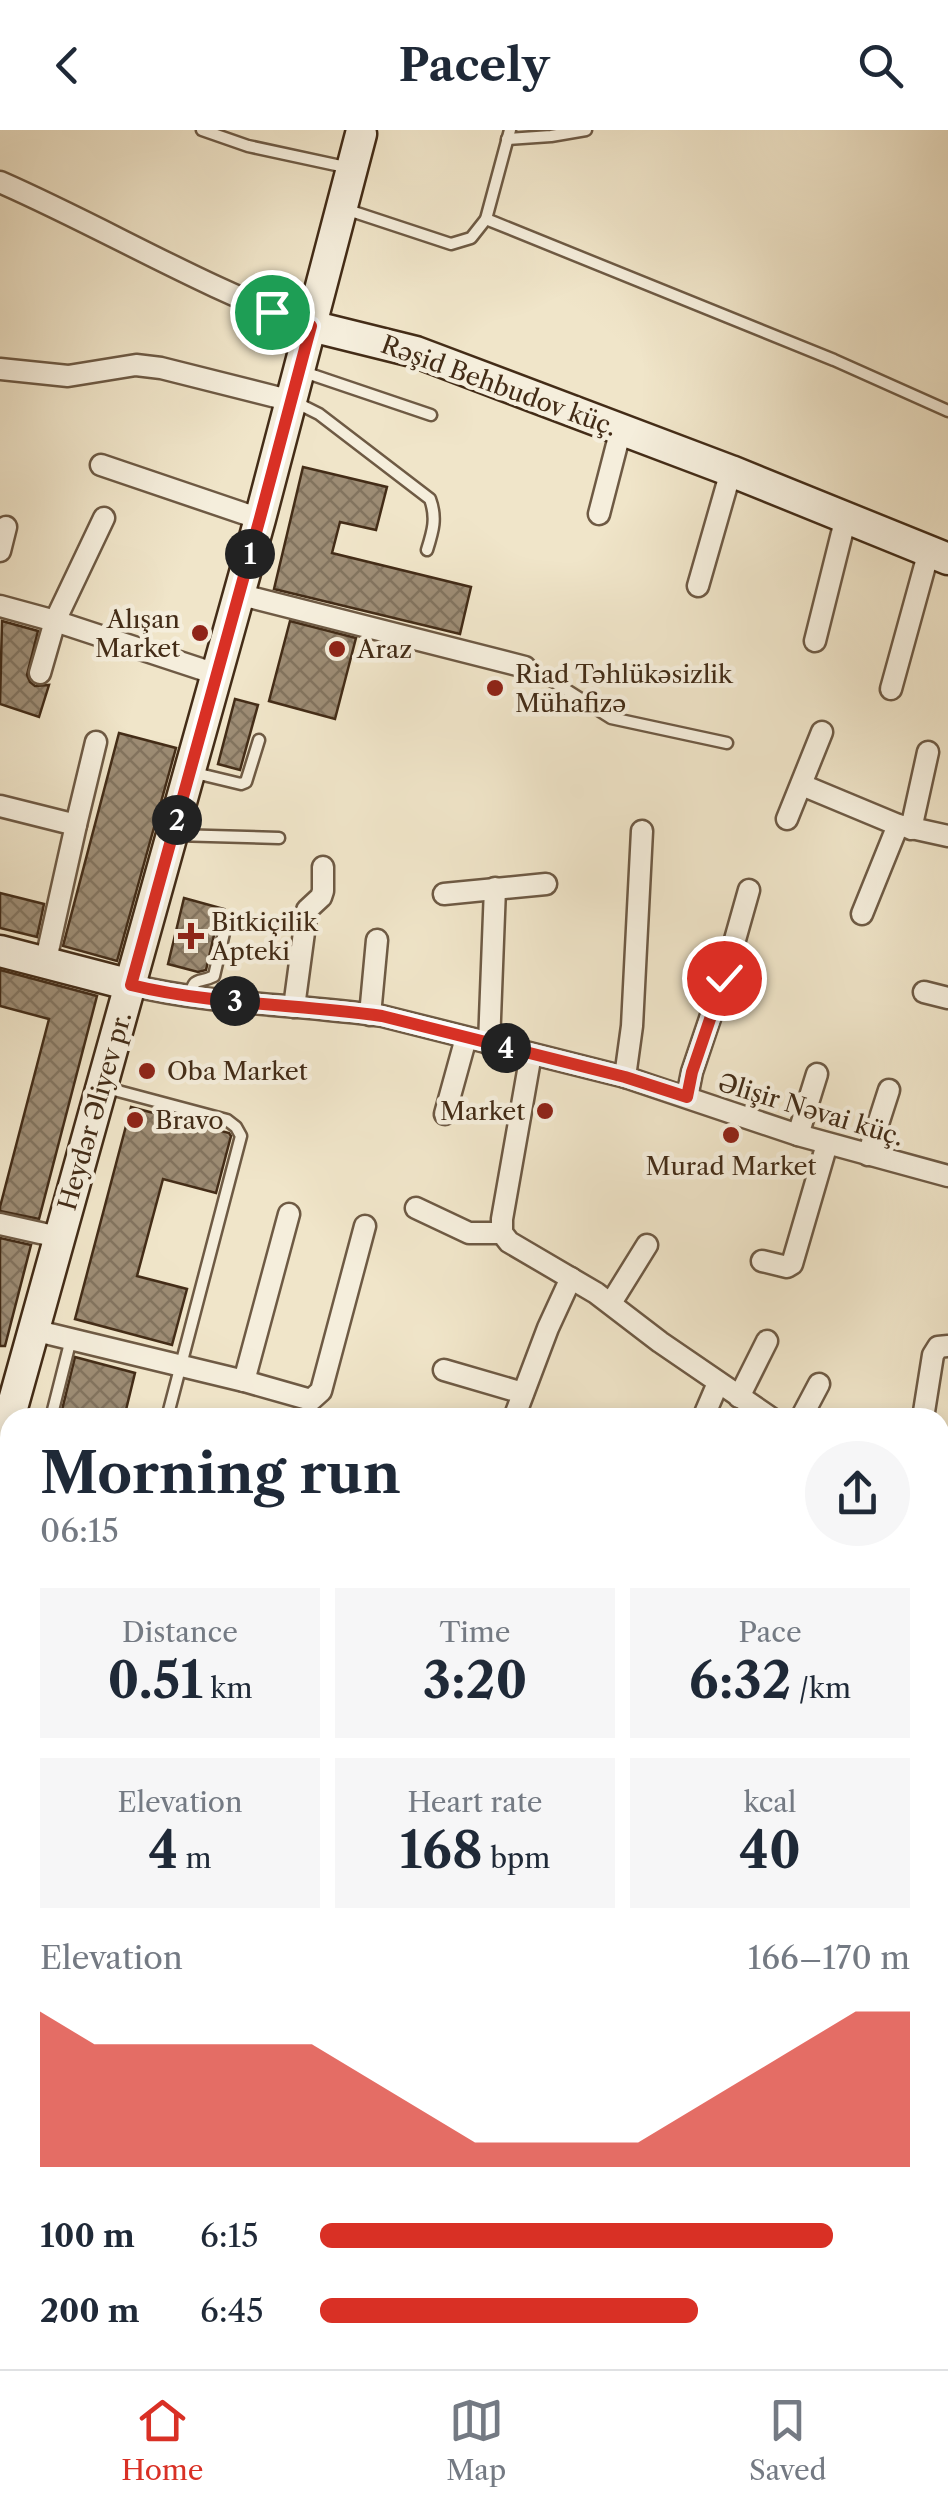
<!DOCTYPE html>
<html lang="en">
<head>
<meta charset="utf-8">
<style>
	body { margin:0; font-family:"Libre Caslon Text",serif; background:#f6f6f7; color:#1f2937; height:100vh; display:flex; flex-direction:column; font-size:38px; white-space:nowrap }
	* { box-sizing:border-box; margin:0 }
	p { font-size:32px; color:#747a83 }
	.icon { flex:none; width:55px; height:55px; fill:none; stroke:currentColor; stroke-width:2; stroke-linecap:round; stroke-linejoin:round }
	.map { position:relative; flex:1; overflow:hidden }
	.side { position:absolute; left:0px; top:1278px; width:950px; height:962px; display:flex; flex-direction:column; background:#fff; border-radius:30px 30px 0 0; box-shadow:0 5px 15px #0003 }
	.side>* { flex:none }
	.pin { position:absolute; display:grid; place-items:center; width:85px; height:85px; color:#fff; margin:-42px; border:5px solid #fff; border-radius:50%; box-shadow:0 2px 10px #0007 }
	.km { position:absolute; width:50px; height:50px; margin:-25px; border-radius:50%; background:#222; color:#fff; font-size:28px; line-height:50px; text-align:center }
	.round { display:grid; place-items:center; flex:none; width:105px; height:105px; border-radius:52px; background:#f6f6f7 }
	.overview { display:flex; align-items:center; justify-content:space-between; height:170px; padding:0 40px }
	h1 { font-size:55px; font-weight:700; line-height:75px }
	.figures { display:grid; grid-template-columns:repeat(3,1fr); gap:15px; height:170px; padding:10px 40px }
	.figures div { display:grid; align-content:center; border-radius:0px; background:#f6f6f7; text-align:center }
	.figures b { font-size:50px; font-weight:700 }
	.figures small { font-size:28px; font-weight:400 }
	.figures p { font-size:28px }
	.chart { height:280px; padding:20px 40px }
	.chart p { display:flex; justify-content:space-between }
	.chart svg { width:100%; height:180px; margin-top:10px; fill:#d93025; opacity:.7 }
	ul { padding:0 40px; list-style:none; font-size:32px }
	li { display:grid; grid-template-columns:160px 120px 1fr; align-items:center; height:75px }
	li i { height:25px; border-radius:12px; background:#d93025 }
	header { display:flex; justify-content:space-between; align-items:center; height:130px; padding:0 40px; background:#fff; font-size:45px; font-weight:700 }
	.dock { display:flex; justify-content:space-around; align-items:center; height:140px; border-top:2px solid #e0e1e3; background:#fff; font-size:28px; color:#747a83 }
	.dock a { display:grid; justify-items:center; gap:5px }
	.dock .current { color:#d93025 }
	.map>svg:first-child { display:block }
	.building { fill:url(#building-cross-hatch); stroke:#432c17; stroke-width:2.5 }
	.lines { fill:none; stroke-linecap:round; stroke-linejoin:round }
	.lane-casing { stroke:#6e5a44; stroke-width:15 }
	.street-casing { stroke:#6e5a44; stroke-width:25 }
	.secondary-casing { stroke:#432c17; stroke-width:35 }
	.lane { stroke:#f5eedc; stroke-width:10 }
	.street { stroke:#f5eedc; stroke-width:20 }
	.secondary { stroke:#f5eedc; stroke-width:30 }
	.route-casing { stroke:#fff; stroke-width:20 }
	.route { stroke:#d93025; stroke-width:12 }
	.poi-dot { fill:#8f2418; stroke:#f5eedc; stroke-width:4 }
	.labels { text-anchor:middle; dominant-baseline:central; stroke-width:9; stroke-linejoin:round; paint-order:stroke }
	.street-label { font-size:25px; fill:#432c17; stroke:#f5eedc }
	.poi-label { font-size:25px; fill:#432c17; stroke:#f5eedc; text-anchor:start }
</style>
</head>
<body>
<header><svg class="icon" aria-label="back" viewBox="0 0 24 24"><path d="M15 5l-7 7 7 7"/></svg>Pacely<svg class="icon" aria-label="search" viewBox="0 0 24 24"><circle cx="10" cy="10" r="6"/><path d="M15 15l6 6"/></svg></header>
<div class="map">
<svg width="948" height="2239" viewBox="0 0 948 2239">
	<defs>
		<pattern id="building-cross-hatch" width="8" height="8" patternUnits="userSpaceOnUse" patternTransform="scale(2.5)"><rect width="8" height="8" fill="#9d8c74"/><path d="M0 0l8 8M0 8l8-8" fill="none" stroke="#82735e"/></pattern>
	</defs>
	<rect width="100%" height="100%" fill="#f0e5c9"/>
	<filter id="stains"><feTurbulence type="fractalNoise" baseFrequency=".002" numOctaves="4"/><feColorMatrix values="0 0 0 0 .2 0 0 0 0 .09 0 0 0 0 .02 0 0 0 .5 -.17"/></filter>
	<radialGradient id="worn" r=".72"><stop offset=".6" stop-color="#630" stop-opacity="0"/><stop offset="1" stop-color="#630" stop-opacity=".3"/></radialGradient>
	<g class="building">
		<path d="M303 337 387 357 376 400 340 392 332 423 471 457 460 504 274 459Z"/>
		<path d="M2 491 38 501 27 545 30 552 35 556 49 555 39 587 0 574Z"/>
		<path d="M290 491 356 508 335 589 269 571Z"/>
		<path d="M235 569 258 575 240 640 218 634Z"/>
		<path d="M119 603 176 618 117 831 63 816Z"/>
		<path d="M0 763 44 774 37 807 0 798Z"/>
		<path d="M184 768 224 779 218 788 206 840 198 842 168 834Z"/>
		<path d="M0 840 97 866 39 1089 0 1081V1077L49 889 0 876Z"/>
		<path d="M131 977 229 1003 231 1006 216 1063 163 1049 137 1146 187 1159 172 1215 75 1189Z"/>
		<path d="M0 1108 31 1115 5 1216H0Z"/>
		<path d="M75 1227 135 1243 124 1288H60Z"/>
	</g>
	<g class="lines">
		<g class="lane-casing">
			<g id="lane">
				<path d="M202 0 248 16 350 38"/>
				<path d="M507 9 551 6 586 0"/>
				<path d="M345 79 451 114 471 108 486 89 510 0"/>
				<path d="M486 89 834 230 948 281"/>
				<path d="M301 241 431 285"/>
				<path d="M293 271 319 284 430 369C437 388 433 401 427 420"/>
				<path d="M525 537 546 547 611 588 727 613"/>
				<path d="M191 642 241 654 246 652 259 610"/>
				<path d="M174 705 279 708"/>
				<path d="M190 866C194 845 199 854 214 846L227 790"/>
				<path d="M103 957 227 990 236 997 241 1006 167 1288"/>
				<path d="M51 1288 71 1209"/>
				<path d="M0 1358 10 1361"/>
			</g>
		</g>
		<g class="street-casing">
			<g id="street">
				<path d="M0 52C105 98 203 158 311 196"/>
				<path d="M0 239 68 246 136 235 161 238 292 271"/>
				<path d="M101 335 260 389"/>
				<path d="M599 384 621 299"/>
				<path d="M0 421 6 397"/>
				<path d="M698 456 731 341"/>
				<path d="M238 464 525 537"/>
				<path d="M0 476 55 491 216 544"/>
				<path d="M815 511 846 387"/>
				<path d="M40 543 55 491 104 388"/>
				<path d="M891 559 929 421"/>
				<path d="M802 655 898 695 948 706"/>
				<path d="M0 676 76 695 45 834"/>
				<path d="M787 689 822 602"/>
				<path d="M76 695 96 612"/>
				<path d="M911 699 928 622"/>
				<path d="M444 764 546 754"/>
				<path d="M862 784 898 695"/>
				<path d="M131 855C213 875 298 874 382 886L625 947 798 1005 948 1046"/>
				<path d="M924 862 948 868"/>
				<path d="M294 877 307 780 321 767 323 761V737"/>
				<path d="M370 885 377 810"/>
				<path d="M489 914 495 758"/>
				<path d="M531 924 502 1089V1103L509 1112 596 1163 660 1212 771 1288"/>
				<path d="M625 947 632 896 642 701"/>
				<path d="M687 967 692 942 727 838 749 760"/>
				<path d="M445 984 466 908"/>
				<path d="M798 1005 817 944"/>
				<path d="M868 1025 889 960"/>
				<path d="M416 1078 469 1103H502"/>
				<path d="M0 1094 58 1107"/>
				<path d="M762 1131 787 1137 792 1134 827 1014"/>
				<path d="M611 1173 647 1115"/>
				<path d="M33 1200 244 1251 311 1270 321 1261 365 1096"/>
				<path d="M444 1240 523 1263"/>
				<path d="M244 1251 289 1084"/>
				<path d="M739 1267 767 1211"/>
				<path d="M514 1288 548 1198 571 1148"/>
				<path d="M703 1288 718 1253"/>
				<path d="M801 1288 819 1254"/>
				<path d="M923 1288 933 1225 938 1217 948 1216"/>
				<path d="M940 1392 948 1393"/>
				<path d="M0 1446 10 1450"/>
				<path d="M0 1580 10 1582"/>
				<path d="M0 1708 10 1710"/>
				<path d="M940 1720H948"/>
				<path d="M0 1805 10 1812"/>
				<path d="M940 1856H948"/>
				<path d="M0 2011 10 2013"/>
				<path d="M940 2037H948"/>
				<path d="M940 2135 948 2134"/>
				<path d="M0 2139 10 2141"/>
				<path d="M915 2230V2239"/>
				<path d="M283 2239 286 2230"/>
				<path d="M523 2239 528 2230"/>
			</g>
		</g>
		<g class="secondary-casing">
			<g id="secondary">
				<path d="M311 196 416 222 731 341 948 429"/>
				<path d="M0 821 131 855"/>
				<path d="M0 1321 260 389 361 4"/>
			</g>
		</g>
		<use href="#lane" class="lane"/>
		<use href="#street" class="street"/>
		<use href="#secondary" class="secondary"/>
	</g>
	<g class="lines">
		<g class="route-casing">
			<path id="route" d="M272 182 311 196 260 388 131 855C213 875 298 874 382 886L625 947 687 967 692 942 724 848"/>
		</g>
		<use href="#route" class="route"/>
	</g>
	<g class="poi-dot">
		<circle cx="200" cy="503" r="10"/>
		<circle cx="337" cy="519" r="10"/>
		<circle cx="495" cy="558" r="10"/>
		<path d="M186 791h10v10h10v10h-10v10h-10v-10h-10v-10h10z"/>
		<circle cx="147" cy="941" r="10"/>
		<circle cx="545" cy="981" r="10"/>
		<circle cx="135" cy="990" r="10"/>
		<circle cx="731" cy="1005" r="10"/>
	</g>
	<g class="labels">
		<g class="street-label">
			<text transform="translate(499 256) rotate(20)">Rəşid Behbudov küç.</text>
			<text transform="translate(811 980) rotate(17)">Əlişir Nəvai küç.</text>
			<text transform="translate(95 981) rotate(-74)">Heydər Əliyev pr.</text>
		</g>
		<g class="poi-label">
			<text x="180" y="489" text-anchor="end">Alışan<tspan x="180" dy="29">Market</tspan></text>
			<text x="357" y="519">Araz</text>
			<text x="515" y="544">Riad Təhlükəsizlik<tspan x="515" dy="29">Mühafizə</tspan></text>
			<text x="211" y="792">Bitkiçilik<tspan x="211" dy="29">Apteki</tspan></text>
			<text x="167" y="941">Oba Market</text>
			<text x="525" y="981" text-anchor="end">Market</text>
			<text x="155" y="990">Bravo</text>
			<text x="731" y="1036" text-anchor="middle">Murad Market</text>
		</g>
	</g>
	<rect width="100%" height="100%" filter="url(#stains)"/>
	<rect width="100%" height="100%" fill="url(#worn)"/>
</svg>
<div class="pin" style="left:272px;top:182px;background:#1e9e55"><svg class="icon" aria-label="arrive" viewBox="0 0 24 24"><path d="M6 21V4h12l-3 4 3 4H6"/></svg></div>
<div class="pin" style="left:724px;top:848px;background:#d93025"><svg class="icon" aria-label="check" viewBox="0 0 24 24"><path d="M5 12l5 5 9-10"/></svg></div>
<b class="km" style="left:250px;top:424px">1</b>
<b class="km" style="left:177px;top:690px">2</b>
<b class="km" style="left:235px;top:871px">3</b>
<b class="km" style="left:506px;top:918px">4</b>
<section class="side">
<div class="overview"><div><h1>Morning run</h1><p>06:15</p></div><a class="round"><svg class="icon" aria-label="share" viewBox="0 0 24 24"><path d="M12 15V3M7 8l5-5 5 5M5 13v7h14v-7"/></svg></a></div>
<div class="figures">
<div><p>Distance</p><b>0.51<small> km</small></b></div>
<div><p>Time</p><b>3:20</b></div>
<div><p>Pace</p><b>6:32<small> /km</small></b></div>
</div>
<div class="figures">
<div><p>Elevation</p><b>4<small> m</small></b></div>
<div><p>Heart rate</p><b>168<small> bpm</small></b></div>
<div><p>kcal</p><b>40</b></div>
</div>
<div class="chart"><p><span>Elevation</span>166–170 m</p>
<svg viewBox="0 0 160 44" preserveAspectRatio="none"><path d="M0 44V6L10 14L20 14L30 14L40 14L50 14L60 22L70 30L80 38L90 38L100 38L110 38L120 30L130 22L140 14L150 6L160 6V44z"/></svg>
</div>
<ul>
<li><b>100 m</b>6:15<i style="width:87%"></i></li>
<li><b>200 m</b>6:45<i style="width:64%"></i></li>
</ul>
</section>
</div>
<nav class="dock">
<a class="current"><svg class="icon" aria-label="home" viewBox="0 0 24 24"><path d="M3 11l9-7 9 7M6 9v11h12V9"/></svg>Home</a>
<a><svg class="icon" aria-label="map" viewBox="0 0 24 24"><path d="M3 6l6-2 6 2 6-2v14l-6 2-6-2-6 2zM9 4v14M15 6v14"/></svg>Map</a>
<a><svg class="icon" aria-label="saved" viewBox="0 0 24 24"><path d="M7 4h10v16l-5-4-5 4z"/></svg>Saved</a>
</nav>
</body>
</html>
